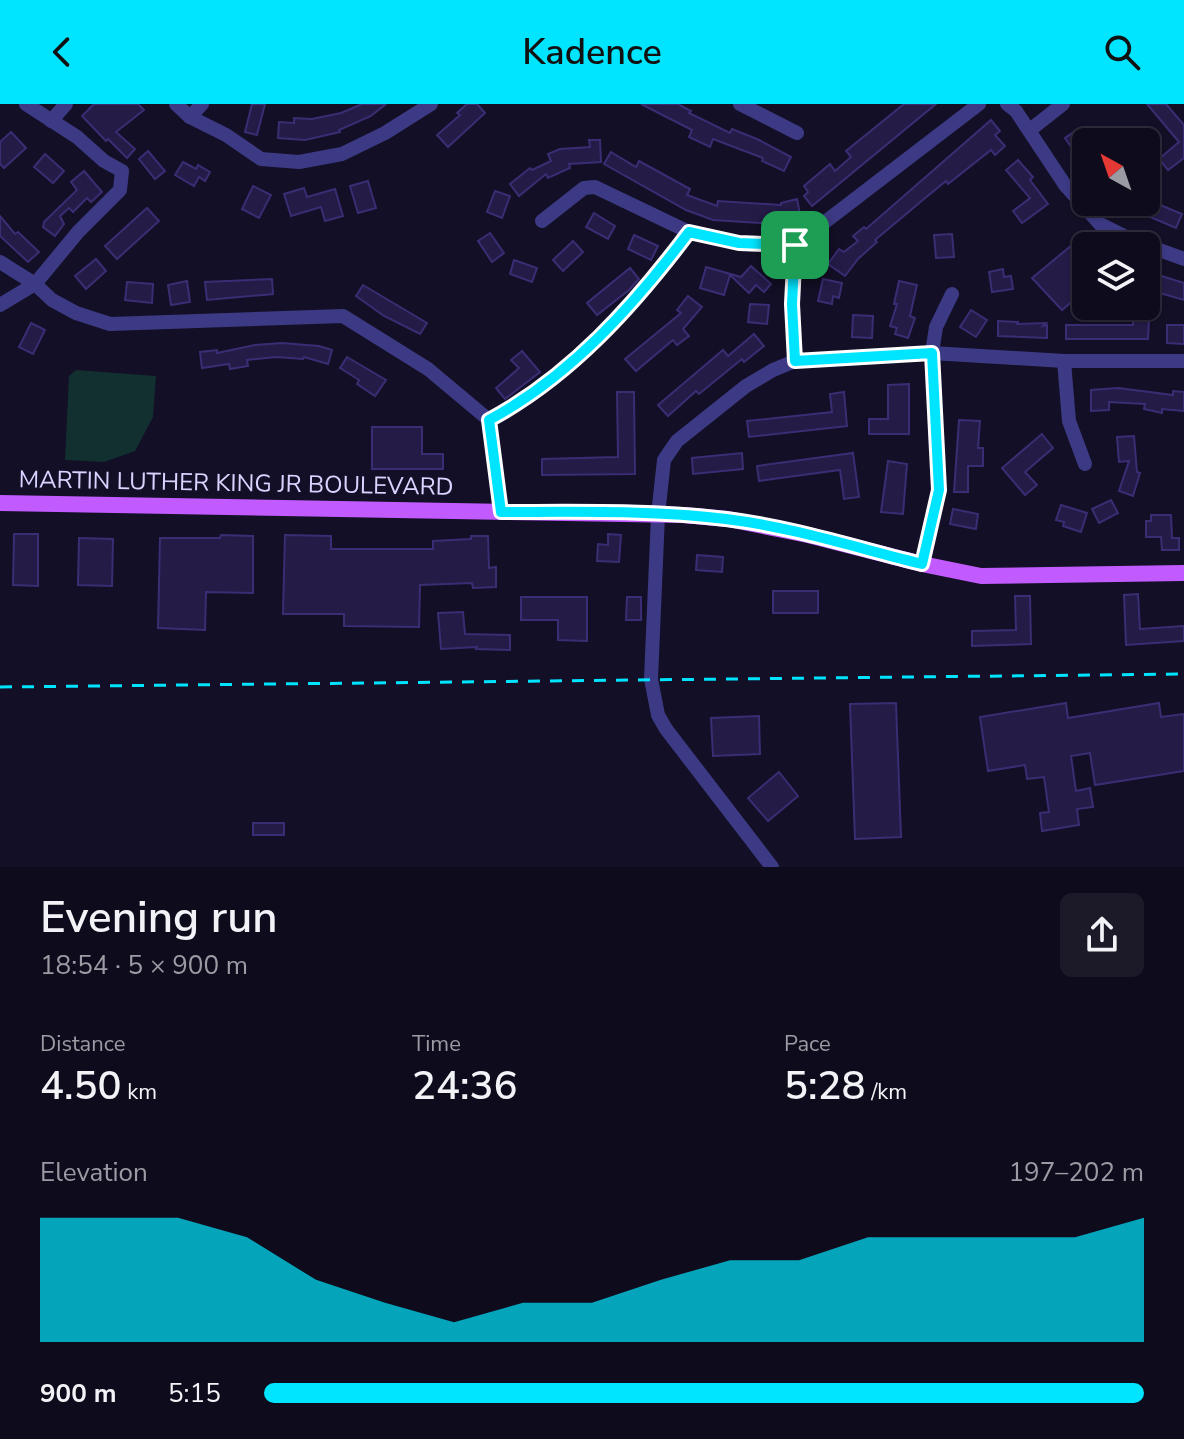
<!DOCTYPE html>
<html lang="en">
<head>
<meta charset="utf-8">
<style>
	body { margin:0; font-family:"Nunito Sans",sans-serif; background:#1c1929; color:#f1f3f6; height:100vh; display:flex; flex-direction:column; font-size:30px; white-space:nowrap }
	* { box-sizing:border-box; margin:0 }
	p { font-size:26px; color:#9b9ba3 }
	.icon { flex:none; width:44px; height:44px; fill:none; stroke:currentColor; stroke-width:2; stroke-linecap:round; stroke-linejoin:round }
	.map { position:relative; height:763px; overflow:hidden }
	.drawer { display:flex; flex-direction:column; background:#0e0b1c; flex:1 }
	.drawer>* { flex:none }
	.needle { width:52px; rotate:320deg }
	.buttons { position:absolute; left:1072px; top:24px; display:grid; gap:16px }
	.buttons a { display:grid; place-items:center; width:88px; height:88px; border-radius:12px; background:#0e0b1c; box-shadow:0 2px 6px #0004,0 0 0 2px #2e2b3b; font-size:40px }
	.pin { position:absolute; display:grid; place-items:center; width:68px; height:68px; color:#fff; margin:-34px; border-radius:16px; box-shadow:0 4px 12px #0006 }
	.round { display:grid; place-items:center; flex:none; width:84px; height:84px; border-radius:12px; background:#1c1929 }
	.overview { display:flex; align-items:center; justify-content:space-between; height:136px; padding:0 40px }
	h1 { font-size:44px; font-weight:600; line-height:60px }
	.figures { display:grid; grid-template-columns:repeat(3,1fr); gap:12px; height:136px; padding:8px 40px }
	.figures div { display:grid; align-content:center }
	.figures b { font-size:40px; font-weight:600 }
	.figures small { font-size:22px; font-weight:400 }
	.figures p { font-size:22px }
	.chart { height:224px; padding:16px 40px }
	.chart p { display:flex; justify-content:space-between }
	.chart svg { width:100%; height:144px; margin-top:8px; fill:#00e5ff; opacity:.7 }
	ul { padding:0 40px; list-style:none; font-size:26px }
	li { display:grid; grid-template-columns:128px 96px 1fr; align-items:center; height:60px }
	li i { height:20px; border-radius:10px; background:#00e5ff }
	header { display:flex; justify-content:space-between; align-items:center; height:104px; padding:0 40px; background:#00e5ff; color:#111; font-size:36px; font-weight:600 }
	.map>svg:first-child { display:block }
	.green { fill:#12302f }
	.building { fill:#241b47; stroke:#3b2d73; stroke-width:2 }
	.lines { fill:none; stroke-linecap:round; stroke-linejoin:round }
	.minor { stroke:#3d3a85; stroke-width:14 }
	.major { stroke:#c25bff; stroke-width:16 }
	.rail { stroke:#00e5ff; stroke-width:3; stroke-dasharray:12 10; stroke-linecap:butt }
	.route-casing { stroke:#fff; stroke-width:16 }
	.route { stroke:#00e5ff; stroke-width:10 }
	.labels { text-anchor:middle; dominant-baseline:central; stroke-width:7; stroke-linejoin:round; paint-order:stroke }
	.street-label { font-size:24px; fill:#d9d4ff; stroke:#130f26 }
</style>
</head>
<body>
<header><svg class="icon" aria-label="back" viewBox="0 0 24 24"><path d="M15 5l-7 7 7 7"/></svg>Kadence<svg class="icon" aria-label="search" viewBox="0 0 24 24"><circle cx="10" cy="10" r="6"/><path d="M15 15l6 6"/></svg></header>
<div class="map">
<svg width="1184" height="763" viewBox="0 0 1184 763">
	<rect width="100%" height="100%" fill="#130f26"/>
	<path class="green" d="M76 266 156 272 153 313 135 347 104 358 65 356 69 272Z"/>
	<g class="building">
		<path d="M94 0H138L144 6 116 28 135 45 127 54 108 35 106 37 82 12Z"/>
		<path d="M252 0H265L257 31 245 28Z"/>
		<path d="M362 0H386L371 12 339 26 340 28 305 36 278 34 279 18 294 19V14L312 15 341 9Z"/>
		<path d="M467 0H477L485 9 448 43 437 31 460 11 457 9Z"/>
		<path d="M641 0H678L691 7 689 9 730 29 732 25 757 35 791 53 784 67 762 57 763 54 713 35 710 43 689 33 692 26Z"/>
		<path d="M904 0H936L812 102 804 92 808 88 804 82 830 60 835 67 851 53 846 47Z"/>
		<path d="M1147 0H1166L1184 21V54L1168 66 1159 55 1179 38Z"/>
		<path d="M991 16 1000 27 995 31 1005 42 995 51 991 46 948 80 946 77 924 95 875 136 877 138 858 155 845 172 828 160 839 145 844 148 858 137 853 132 864 123 866 125Z"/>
		<path d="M1078 25 1086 37V52L1080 56 1065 34Z"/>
		<path d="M11 28 26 44 4 64 0 60V38Z"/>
		<path d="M589 36H600L601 58 569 60 570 64 548 74 546 70 519 92 510 80 530 64 532 66 551 57 548 50 560 45 590 43Z"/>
		<path d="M148 47 165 67 155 75 139 55Z"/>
		<path d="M611 48 636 63 639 57 690 85 687 91 717 102 718 97 781 101V99L797 95 801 115 776 120 713 116 686 106 604 60Z"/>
		<path d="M45 50 64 67 53 79 34 63Z"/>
		<path d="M1018 56 1033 73 1030 76 1048 100 1022 119 1013 107 1030 94 1006 66Z"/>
		<path d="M183 58 196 65 198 61 210 68 205 77 199 73 194 82 175 71Z"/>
		<path d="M84 67 102 88 91 98 87 94 73 108 69 104 60 112 64 120 55 132 43 123 44 118 77 86 71 78Z"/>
		<path d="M368 77 376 104 358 109 350 82Z"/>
		<path d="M253 82 271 91 259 114 242 105Z"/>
		<path d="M304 84 307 93 335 85 343 112 325 117 321 103 291 112 284 90Z"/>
		<path d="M495 87 510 92 502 114 487 108Z"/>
		<path d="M1146 95 1182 110 1176 124 1115 98H1146Z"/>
		<path d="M147 104 159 117 117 155 105 142Z"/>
		<path d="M594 109 615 122 608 135 586 123Z"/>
		<path d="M0 112 15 130 18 128 39 148 28 158 0 132Z"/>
		<path d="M490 129 504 149 492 158 478 137Z"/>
		<path d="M952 130 954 153 936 154 934 131Z"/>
		<path d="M634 131 658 142 651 156 628 145Z"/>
		<path d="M573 137 583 148 563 167 553 156Z"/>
		<path d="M1072 141 1086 158V185L1062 206 1032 174Z"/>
		<path d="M96 155 106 167 86 185 75 172Z"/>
		<path d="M514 156 537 164 532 178 510 170Z"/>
		<path d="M751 162 771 180 764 188 756 181 749 189 730 171 724 191 700 184 706 163 741 173Z"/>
		<path d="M630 164 639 175 629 186 597 211 587 199Z"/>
		<path d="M1003 165 1004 173 1011 172 1013 185 992 188 989 168Z"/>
		<path d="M1146 167 1184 179V196L1146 185Z"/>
		<path d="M272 175 273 190 207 196 205 178Z"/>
		<path d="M823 175 842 179 839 194 833 192 832 200 818 197Z"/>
		<path d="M187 177 190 198 171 201 168 181Z"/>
		<path d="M899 177 917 181 910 212 915 214 908 234 895 230 897 224 890 222 897 200H894Z"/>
		<path d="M127 178 153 180 152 199 125 196Z"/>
		<path d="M363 181 427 219 420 230 384 212 356 192Z"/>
		<path d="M688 192 702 203 683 225 689 232 677 241 673 236 636 267 625 255 681 209 677 206Z"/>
		<path d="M750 200 769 201 767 220 748 218Z"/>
		<path d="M971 206 987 216 976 233 960 223Z"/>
		<path d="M853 211 873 212 872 234 852 233Z"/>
		<path d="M1133 213 1149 214 1148 235H1066V221H1133Z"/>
		<path d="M998 217 1018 218 1017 220 1046 219 1043 222 1047 221V234L998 232Z"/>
		<path d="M31 219 45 226 33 250 19 243Z"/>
		<path d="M1167 221H1184V240L1167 239Z"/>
		<path d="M754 230 764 242 744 258 742 255 699 290 696 287 668 312 658 301 723 246 728 252Z"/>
		<path d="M282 239 319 242 332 246 328 260 304 253 303 255 276 253 247 256 248 262 230 265 229 260 202 264 200 248 217 246V249L255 241Z"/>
		<path d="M522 247 540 268 505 295 496 284 519 264 511 256Z"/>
		<path d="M347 253 386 276 375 292 357 280 359 276 340 264Z"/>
		<path d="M909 280V330H869V315H888V281Z"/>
		<path d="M1118 284 1173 291V287L1184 288V307L1162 305V309L1144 305 1145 300 1109 298V306L1091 307V286Z"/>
		<path d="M617 288H634L635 370 542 371V355L618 353Z"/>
		<path d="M844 288 847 322 749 333 747 317 832 308 830 290Z"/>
		<path d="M959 316 980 317 978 344H983V362H968V388H954Z"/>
		<path d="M372 323H422V350H443V365H372Z"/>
		<path d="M1042 330 1053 344 1025 368 1037 381 1025 391 1002 364Z"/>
		<path d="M1134 332 1137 368 1140 369 1133 392 1119 387 1129 357 1119 358 1117 333Z"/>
		<path d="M742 349 743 365 693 370 692 354Z"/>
		<path d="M853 349 859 393 844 395 840 366 759 377 757 362Z"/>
		<path d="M888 357 907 360 903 410 881 408Z"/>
		<path d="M1111 396 1118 409 1099 419 1092 405Z"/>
		<path d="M1061 401 1087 409 1081 428 1063 422 1064 418 1056 416Z"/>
		<path d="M953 405 978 410 976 425 950 420Z"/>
		<path d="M1151 411H1171L1172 434H1179V446H1162L1161 433H1146V417H1151Z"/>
		<path d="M14 430H38V482L13 481Z"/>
		<path d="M608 430 621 431 619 458 597 457 598 440 608 441Z"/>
		<path d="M221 431 253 432V489L206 488 205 526 158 524 160 434H220Z"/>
		<path d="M285 431 331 432V445H433V437L471 435V432H488L489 464 496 463V483L473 484 472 479 420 481 419 523 344 522V510H283Z"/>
		<path d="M79 434 113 435 112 482 78 481Z"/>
		<path d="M697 451 723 453 722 468 696 466Z"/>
		<rect x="773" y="487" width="45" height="22"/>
		<path d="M1138 490 1140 525 1184 522V537L1126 541 1124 491Z"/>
		<path d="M1015 492H1030L1031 540 972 542V527L1016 526Z"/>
		<path d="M521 493H587V537L558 536V516H521Z"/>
		<path d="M627 493H641V516H626Z"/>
		<path d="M463 508 465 530 510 531V546L476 545 477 543 441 545 438 509Z"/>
		<path d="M896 599 901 733 855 735 850 600Z"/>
		<path d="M1066 599 1068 614 1159 599 1161 613 1184 610V667L1095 681 1090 649 1071 652 1076 687 1090 684 1093 703 1077 705 1079 721 1042 727 1040 709 1049 708 1044 673 1027 675 1025 661 988 667 980 613Z"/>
		<path d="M759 612 760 650 713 652 711 614Z"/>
		<path d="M779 668 798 692 768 717 748 694Z"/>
		<rect x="253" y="719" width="31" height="12"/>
	</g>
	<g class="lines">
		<g class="minor">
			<path d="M176 0 190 13 226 31 261 55 299 58 342 50 385 29 431 0"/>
			<path d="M740 0 797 29"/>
			<path d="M1007 0 1016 7 1065 81 1100 120 1132 136 1184 155"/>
			<path d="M190 13 202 0"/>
			<path d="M51 17 66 0"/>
			<path d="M1030 26 1063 0"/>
			<path d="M542 117 584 84 595 83 689 128 739 139 795 141"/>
			<path d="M0 158 35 180 52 196 76 209 110 220 343 212 428 265 489 316 501 408"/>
			<path d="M0 201 35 180 78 128 120 86 122 67 104 57 77 33 26 0"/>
			<path d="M795 257 792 200 795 141 979 0"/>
			<path d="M1064 257 1069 317 1085 360"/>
			<path d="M489 316C571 271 634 201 689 128"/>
			<path d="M922 460 939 386 932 249 936 223 952 190"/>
			<path d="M772 763 666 625 658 611 651 575 658 411 664 356 677 337 746 282 773 266 795 257 932 249 1064 257H1184"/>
		</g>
		<path class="major" d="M0 399 683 411 728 415 808 431 922 460 981 472 1184 469"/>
		<path class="rail" d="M0 583 1184 570"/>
	</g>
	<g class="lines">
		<g class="route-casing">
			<path id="route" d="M689 128 739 139 795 141 792 200 795 257 932 249 939 386 922 460C857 444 792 423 726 415 652 406 575 408 501 408L489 316C571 272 634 201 689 128Z"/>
		</g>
		<use href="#route" class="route"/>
	</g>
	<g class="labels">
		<g class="street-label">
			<text transform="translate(236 379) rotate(1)">MARTIN LUTHER KING JR BOULEVARD</text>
		</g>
	</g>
</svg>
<div class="buttons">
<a><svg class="needle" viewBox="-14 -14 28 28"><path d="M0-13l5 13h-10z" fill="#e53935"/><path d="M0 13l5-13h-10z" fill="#9b9ba3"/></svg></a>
<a><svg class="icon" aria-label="layers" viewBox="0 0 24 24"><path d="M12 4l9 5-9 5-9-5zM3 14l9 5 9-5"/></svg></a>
</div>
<div class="pin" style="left:795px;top:141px;background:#1e9e55"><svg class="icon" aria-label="arrive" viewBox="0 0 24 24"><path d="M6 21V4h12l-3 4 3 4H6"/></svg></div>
</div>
<section class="drawer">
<div class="overview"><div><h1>Evening run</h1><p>18:54 · 5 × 900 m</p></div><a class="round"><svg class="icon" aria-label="share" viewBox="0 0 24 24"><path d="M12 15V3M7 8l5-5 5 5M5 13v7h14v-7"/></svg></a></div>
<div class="figures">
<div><p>Distance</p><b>4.50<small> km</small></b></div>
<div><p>Time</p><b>24:36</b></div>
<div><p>Pace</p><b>5:28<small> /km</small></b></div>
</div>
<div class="chart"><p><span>Elevation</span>197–202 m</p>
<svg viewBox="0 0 160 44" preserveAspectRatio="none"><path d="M0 44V6L10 6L20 6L30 12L40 25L50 32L60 38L70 32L80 32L90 25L100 19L110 19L120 12L130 12L140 12L150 12L160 6V44z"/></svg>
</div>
<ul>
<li><b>900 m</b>5:15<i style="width:100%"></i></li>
</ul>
</section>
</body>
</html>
